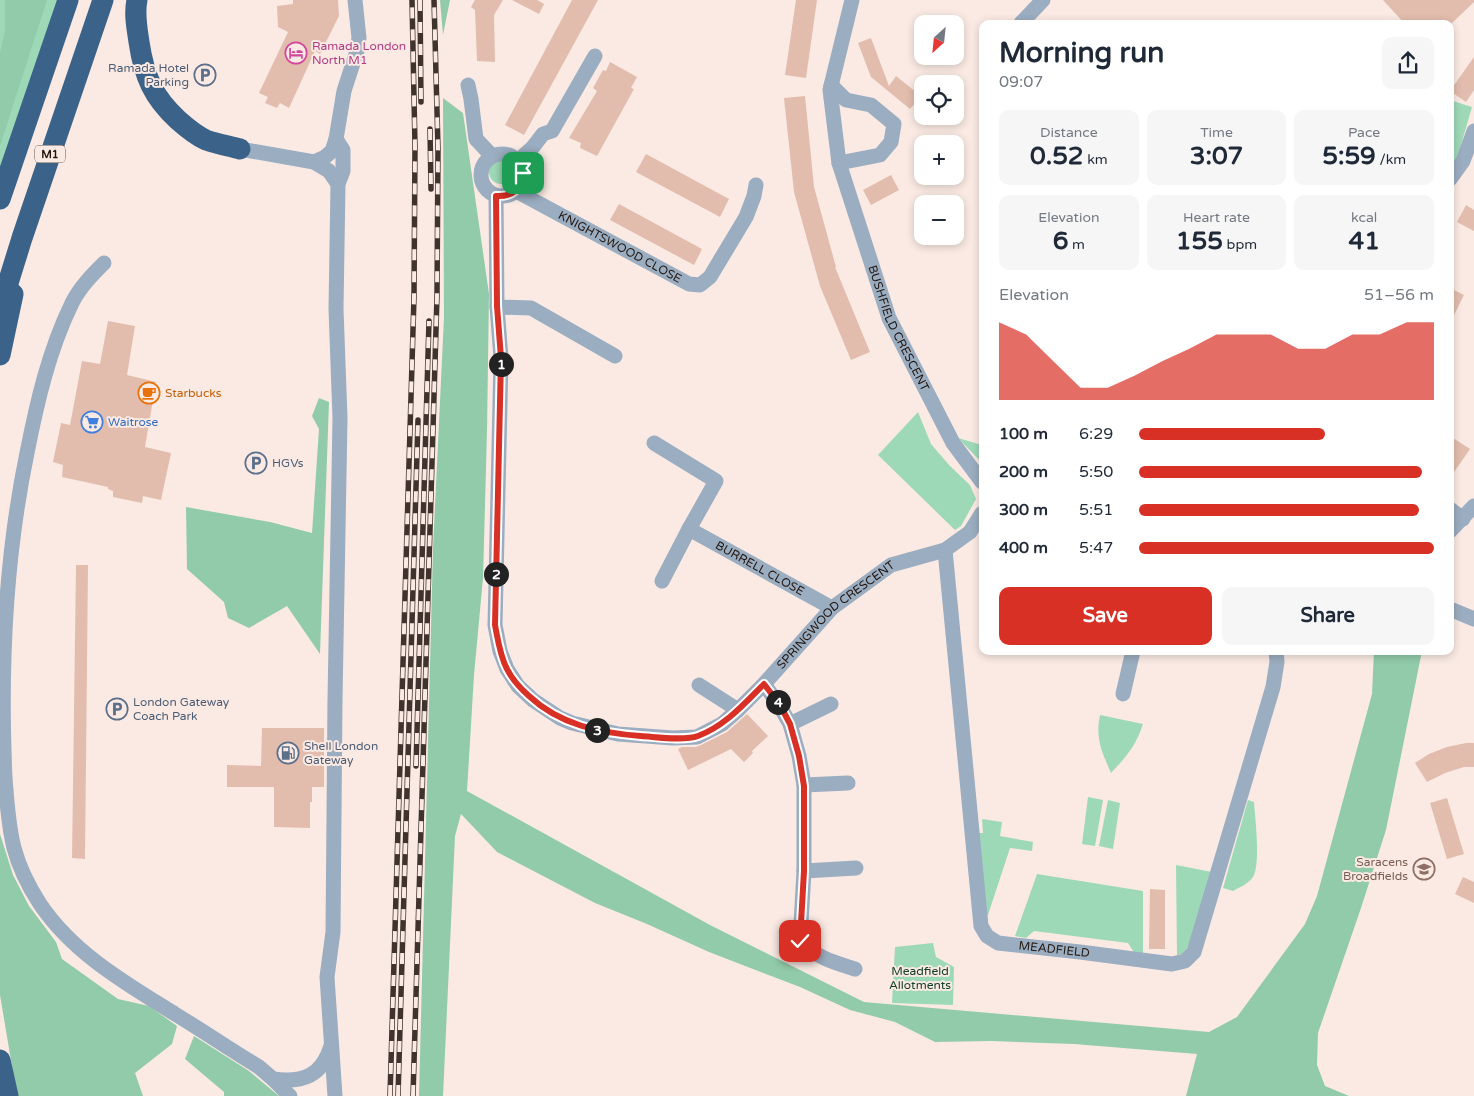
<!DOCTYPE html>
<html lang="en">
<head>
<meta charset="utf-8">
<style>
	body { margin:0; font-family:"Varela Round",sans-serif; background:#f6f6f7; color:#1f2937; height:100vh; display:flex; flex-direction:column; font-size:19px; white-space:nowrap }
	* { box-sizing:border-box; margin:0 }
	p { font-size:16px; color:#747a83 }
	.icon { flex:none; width:28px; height:28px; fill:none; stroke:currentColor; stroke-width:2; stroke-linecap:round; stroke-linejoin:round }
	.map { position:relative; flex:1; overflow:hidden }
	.drawer { position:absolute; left:979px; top:20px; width:475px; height:635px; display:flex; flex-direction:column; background:#fff; border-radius:10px; box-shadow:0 2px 8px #0003 }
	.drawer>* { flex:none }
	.needle { width:32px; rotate:207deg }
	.controls { position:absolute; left:914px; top:15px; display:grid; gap:10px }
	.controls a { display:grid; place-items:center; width:50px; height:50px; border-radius:10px; background:#fff; box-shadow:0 2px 8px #0003; font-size:25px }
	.pin { position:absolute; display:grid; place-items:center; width:42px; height:42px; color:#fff; margin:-21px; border-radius:10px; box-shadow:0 2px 8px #0006 }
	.km { position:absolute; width:25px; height:25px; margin:-12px; border-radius:50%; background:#222; color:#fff; font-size:14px; line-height:25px; text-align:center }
	.round { display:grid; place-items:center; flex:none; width:52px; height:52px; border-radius:10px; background:#f6f6f7 }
	.summary { display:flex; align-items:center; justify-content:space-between; height:85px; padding:0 20px }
	h1 { font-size:28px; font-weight:800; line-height:38px }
	.metrics { display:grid; grid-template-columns:repeat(3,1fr); gap:8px; height:85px; padding:5px 20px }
	.metrics div { display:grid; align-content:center; border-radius:10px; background:#f6f6f7; text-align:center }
	.metrics b { font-size:25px; font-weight:800 }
	.metrics small { font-size:14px; font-weight:400 }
	.metrics p { font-size:14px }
	.chart { height:140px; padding:10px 20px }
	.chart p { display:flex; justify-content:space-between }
	.chart svg { width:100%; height:90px; margin-top:5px; fill:#d93025; opacity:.7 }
	.action { display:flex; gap:10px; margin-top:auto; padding:10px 20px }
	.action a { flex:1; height:58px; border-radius:10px; background:#d93025; color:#fff; font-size:20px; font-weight:800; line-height:58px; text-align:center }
	.action a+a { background:#f6f6f7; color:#1f2937 }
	ul { padding:0 20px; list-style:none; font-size:16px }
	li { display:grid; grid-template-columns:80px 60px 1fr; align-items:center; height:38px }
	li i { height:12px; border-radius:6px; background:#d93025 }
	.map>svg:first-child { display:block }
	.green { fill:#9ed9b7 }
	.forest { fill:#91cbaa }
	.building { fill:#e2bdad }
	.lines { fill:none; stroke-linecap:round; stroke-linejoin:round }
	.minor { stroke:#9badc0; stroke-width:15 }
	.highway { stroke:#3b6288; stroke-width:21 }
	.rail-casing { stroke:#40332d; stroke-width:5.5 }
	.rail { stroke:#faeae3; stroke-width:4; stroke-dasharray:11; stroke-linecap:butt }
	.route-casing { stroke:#fff; stroke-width:10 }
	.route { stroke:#d93025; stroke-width:6 }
	.labels { text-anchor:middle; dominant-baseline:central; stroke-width:4; stroke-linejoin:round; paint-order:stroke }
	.shield { fill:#faeae3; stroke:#645650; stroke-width:1 }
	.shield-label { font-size:11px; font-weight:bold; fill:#241711 }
	.hotel-label { font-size:12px; fill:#b23c85; stroke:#faeae3; text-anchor:start }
	.service-label { font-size:12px; fill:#4e5e75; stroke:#faeae3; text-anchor:start }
	.street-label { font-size:12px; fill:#241711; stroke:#faeae3 }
	.food-label { font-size:12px; fill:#c56008; stroke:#faeae3; text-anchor:start }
	.shop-label { font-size:12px; fill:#366cbe; stroke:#faeae3; text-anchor:start }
	.education-label { font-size:12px; fill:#785e54; stroke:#faeae3; text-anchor:end }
	.park-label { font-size:12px; fill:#12402a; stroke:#faeae3 }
</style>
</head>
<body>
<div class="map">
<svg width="1474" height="1096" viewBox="0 0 1474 1096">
	<rect width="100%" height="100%" fill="#faeae3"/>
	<g class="green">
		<path d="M0 0H65L0 205Z"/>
		<path d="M1450 100 1472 107 1458 155 1450 167Z"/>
		<circle cx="501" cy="172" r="12"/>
		<path d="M918 412 931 444 950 466 970 485 976 499 961 526 955 530 878 455Z"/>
		<path d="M958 438 982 445V463Z"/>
		<path d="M1100 715 1143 724C1136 746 1126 757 1111 773 1102 752 1095 739 1100 715Z"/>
		<path d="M1088 797 1103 800 1095 846 1082 844Z"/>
		<path d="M1108 800 1120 803 1113 849 1099 846Z"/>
		<path d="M1248 800 1254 802C1255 818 1261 864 1253 877 1248 884 1240 887 1233 891L1223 888Z"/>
		<path d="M982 819 1002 822 1000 836 1033 842 1032 851 1010 848 987 918 979 833H983Z"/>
		<path d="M1176 865 1212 872 1189 946 1182 954 1177 955Z"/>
		<path d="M1037 874 1143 891V954H1135L1128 943 1034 931 1026 938 1015 936Z"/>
		<path d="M933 943 936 957 954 967 953 1005 892 1003 895 947Z"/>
	</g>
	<g class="forest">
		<path d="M5 0H47L0 146V52L5 31Z"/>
		<path d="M440 0H450L443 35Z"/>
		<path d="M443 98 463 113 489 294 487 431 483 578 474 675 467 791 710 925 864 1002 1209 1032 1237 1017 1305 924 1317 896 1372 694 1374 651H1422L1386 830 1361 908 1318 1033 1317 1065 1325 1086 1349 1096H1186L1197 1054 1074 1044 991 1041 935 1042 895 1022 850 1010 800 987 709 952 647 924 595 903 497 852 461 814 455 836 443 1096H419L433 549 444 317Z"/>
		<path d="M319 398 329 402 320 654 287 606 249 628 228 618 224 602 187 569 186 507 270 522 312 533 319 429 312 416Z"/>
		<path d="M0 834 13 875 29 906 56 942 62 959 118 999 149 1006 177 1026 172 1044 135 1073 143 1096H17L0 995Z"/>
		<path d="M194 1036 249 1071 279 1096H224V1092L185 1059Z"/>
	</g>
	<g class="building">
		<path d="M293 0H338L339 16 320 54 315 51 289 108 280 103 277 108 265 103 268 97 259 93 288 32 278 27 277 6 293 4Z"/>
		<path d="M475 0H503L494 15 495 62 477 61 475 10 471 7Z"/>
		<path d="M512 0H537L544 4 539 14Z"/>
		<path d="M572 0H598L524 135 505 125Z"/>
		<path d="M796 0H817L806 78 785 75Z"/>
		<path d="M1383 0H1474V2L1451 24H1405Z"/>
		<path d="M871 38 889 86 896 76 921 96 910 109 871 77 858 43Z"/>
		<path d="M1474 57V90L1466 102 1450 91Z"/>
		<path d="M610 62 637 77 631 88 634 89 597 156 580 148 581 143 569 138 597 91 593 88 603 70 606 71Z"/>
		<path d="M805 96 814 187 836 267H835L870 352 851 360 820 286 794 192 784 98Z"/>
		<path d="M646 154 729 199 720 217 636 172Z"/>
		<path d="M891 175 899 190 871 205 863 190Z"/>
		<path d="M619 204 702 249 694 265 610 220Z"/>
		<path d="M1466 205 1474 210V231L1457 222Z"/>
		<path d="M1450 288 1464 295 1450 323Z"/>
		<path d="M108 321 135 326 127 375 156 382 145 447 171 453 161 500 143 496 142 503 113 497V491L108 489V487L62 477 63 465 53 462 61 423 70 425 82 361 100 364Z"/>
		<path d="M1450 436 1470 449 1450 478Z"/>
		<path d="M76 565H88L85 859 72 858Z"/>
		<path d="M747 714 768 736 752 751 753 753 744 762 731 749 688 770 678 749 682 747H696L701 745 727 732Z"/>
		<path d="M262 728H324V787H312V802H310V828L274 827V787H227V765L261 766Z"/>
		<path d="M1466 743H1474V767H1464L1445 773 1427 782 1415 763 1429 754 1447 747Z"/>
		<path d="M1447 798 1464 854 1447 859 1430 803Z"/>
		<path d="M1463 877 1474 882V903L1455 894Z"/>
		<path d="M1150 889 1165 890V949H1149Z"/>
	</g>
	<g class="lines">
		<g class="minor">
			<path id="s1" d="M852 0 830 90 839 163 889 318 953 443 982 482"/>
			<path d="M1021 23 1043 0"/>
			<path d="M468 85 471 99 476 139 492 156"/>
			<path d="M831 85 846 100 871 105 894 124 891 142 880 155 839 163"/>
			<path d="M240 149 314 162 329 171 338 184"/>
			<circle cx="502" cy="175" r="21"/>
			<path d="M518 161 533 147 543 134 552 131 595 56"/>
			<path d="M314 162 325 157 332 151 336 139 344 91 357 51 359 38 355 0"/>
			<path d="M1450 179 1463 161 1474 131"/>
			<path id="s2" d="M516 191 689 284 700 285 710 277 746 217 754 196 756 185"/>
			<path id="s3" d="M496 196 497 307 501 358 495 625 500 651 507 669 518 686 533 700 560 718 572 723 618 734 673 738 697 737 722 724 738 710 764 684 832 608 891 565 945 550 970 532 982 513"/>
			<path d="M104 263C92 275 80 287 72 303 49 350 37 402 27 453 5 559 0 669 5 778 7 801 8 825 14 848 19 867 29 887 40 904 73 953 125 983 175 1014 203 1031 231 1050 259 1067L273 1079 290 1096"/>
			<path d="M497 307 531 308 615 356"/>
			<path d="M654 443 716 481 689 529 662 581"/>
			<path d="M1450 509 1463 519"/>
			<path id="s4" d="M689 529 832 608"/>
			<path d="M1450 531 1474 506"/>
			<path id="s5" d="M945 550 981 926 987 936 998 943 1080 952 1172 964 1185 961 1194 952 1273 687 1277 662 1276 651"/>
			<path d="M1450 609 1474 619"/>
			<path d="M764 684 779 705 790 724 799 756 804 785V871L800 941C817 958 833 962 855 969"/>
			<path d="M699 685 738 710"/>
			<path d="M1123 694 1133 651"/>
			<path d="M790 724 831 704"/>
			<path d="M804 785 848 783"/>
			<path d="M804 871 856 868"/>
			<path d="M273 1079C303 1083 322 1076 331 1046"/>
			<path d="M335 1096 327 977 333 932 335 700 340 418 336 309 338 184 343 171V150L336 139"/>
		</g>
		<g class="highway">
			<path d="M137 0C134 14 137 28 139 42 144 76 153 97 178 120 187 128 195 135 206 140 217 144 229 146 240 149"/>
			<path d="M0 199 68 0"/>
			<path d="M0 309 22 238 103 0"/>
			<path d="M0 355 13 294"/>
			<path d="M0 1060 8 1096"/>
		</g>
		<g class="rail-casing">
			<g id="rail">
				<path d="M420 0 421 102"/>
				<path d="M430 129 431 189"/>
				<path d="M416 766 429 321"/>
				<path d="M390 1096 414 297 415 146 412 0"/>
				<path d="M398 1096 418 420"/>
				<path d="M413 1096 437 296 438 148 434 0"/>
			</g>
		</g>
		<use href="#rail" class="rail"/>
	</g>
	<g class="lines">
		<g class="route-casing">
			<path id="route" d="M523 173C522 189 512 197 496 196L497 306 501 358 495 625C498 640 500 656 507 669 512 679 520 688 529 696 560 725 600 733 641 736 657 737 684 741 698 736 725 726 744 704 764 684L780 705 790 724 799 756 804 786V871L800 941"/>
		</g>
		<use href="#route" class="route"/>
	</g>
	<defs>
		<g id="hotel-ring" transform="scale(1.125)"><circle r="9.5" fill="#faeae3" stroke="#d1479c" stroke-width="1.5"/><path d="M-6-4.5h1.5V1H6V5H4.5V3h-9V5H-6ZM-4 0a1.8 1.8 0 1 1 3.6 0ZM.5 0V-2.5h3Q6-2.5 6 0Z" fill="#d1479c"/></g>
		<g id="parking-ring" transform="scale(1.125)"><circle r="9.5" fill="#faeae3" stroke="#5c6f8a" stroke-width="1.5"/><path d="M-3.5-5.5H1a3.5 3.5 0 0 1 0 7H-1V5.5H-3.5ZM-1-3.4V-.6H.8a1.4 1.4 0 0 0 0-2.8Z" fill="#5c6f8a"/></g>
		<g id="cafe-ring" transform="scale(1.125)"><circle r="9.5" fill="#faeae3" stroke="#e8710a" stroke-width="1.5"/><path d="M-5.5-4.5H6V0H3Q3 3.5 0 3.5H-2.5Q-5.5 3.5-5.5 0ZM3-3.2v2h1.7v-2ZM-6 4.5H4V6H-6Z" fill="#e8710a"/></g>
		<g id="supermarket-ring" transform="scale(1.125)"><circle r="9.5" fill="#faeae3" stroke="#3f7fe0" stroke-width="1.5"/><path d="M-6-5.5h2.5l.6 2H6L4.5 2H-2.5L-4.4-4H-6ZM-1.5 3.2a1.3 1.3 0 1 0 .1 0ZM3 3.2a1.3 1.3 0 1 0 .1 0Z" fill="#3f7fe0"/></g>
		<g id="fuel-ring" transform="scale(1.125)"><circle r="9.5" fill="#faeae3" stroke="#5c6f8a" stroke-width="1.5"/><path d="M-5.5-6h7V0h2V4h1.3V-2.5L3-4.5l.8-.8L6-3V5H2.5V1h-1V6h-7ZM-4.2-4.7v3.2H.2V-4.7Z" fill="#5c6f8a"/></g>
		<g id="school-ring" transform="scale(1.125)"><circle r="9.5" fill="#faeae3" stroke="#8d6e63" stroke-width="1.5"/><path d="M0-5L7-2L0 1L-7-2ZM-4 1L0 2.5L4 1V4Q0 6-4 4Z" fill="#8d6e63"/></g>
	</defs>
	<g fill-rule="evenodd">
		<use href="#hotel-ring" x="296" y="53"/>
		<use href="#parking-ring" x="205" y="75"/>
		<use href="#cafe-ring" x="149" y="393"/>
		<use href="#supermarket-ring" x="92" y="422"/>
		<use href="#parking-ring" x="256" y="463"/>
		<use href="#parking-ring" x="117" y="709"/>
		<use href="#fuel-ring" x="288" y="753"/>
		<use href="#school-ring" x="1424" y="869"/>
	</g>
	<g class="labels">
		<rect class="shield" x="35" y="145.5" width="30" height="17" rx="4"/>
		<g class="shield-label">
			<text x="50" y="154">M1</text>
		</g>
		<g class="hotel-label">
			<text x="312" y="46">Ramada London<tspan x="312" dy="14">North M1</tspan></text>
		</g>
		<g class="service-label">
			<text x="189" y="68" text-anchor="end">Ramada Hotel<tspan x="189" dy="14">Parking</tspan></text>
			<text x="272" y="463">HGVs</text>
			<text x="133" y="702">London Gateway<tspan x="133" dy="14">Coach Park</tspan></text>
			<text x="304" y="746">Shell London<tspan x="304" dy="14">Gateway</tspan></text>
		</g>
		<g class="street-label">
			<text stroke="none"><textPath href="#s2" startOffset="118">KNIGHTSWOOD CLOSE</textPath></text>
			<text stroke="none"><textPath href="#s1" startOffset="342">BUSHFIELD CRESCENT</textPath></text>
			<text stroke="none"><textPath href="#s4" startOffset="81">BURRELL CLOSE</textPath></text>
			<text stroke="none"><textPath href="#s3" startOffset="874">SPRINGWOOD CRESCENT</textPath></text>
			<text stroke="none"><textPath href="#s5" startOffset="459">MEADFIELD</textPath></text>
		</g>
		<g class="food-label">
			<text x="165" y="393">Starbucks</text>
		</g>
		<g class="shop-label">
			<text x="108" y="422">Waitrose</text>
		</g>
		<g class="education-label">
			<text x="1408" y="862">Saracens<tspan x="1408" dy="14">Broadfields</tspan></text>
		</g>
		<g class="park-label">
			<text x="920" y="971">Meadfield<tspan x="920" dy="14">Allotments</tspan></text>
		</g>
	</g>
</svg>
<div class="controls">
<a><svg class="needle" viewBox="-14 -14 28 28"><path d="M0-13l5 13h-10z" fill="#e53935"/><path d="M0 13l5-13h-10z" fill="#747a83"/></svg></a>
<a><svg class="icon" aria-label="locate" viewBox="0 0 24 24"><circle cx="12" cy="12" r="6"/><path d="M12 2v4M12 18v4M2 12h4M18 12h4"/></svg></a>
<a>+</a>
<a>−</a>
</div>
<div class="pin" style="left:523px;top:173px;background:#1e9e55"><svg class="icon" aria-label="arrive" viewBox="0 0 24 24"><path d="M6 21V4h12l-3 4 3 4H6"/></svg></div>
<div class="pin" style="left:800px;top:941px;background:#d93025"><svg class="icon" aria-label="check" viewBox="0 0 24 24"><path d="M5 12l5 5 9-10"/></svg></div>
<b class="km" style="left:501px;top:364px">1</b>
<b class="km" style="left:496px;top:574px">2</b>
<b class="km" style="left:597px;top:730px">3</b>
<b class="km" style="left:778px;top:702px">4</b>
<section class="drawer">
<div class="summary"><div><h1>Morning run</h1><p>09:07</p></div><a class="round"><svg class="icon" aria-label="share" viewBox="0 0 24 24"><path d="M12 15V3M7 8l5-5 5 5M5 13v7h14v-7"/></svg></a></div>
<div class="metrics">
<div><p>Distance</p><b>0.52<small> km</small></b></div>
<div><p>Time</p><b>3:07</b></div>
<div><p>Pace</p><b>5:59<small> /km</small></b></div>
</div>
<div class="metrics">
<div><p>Elevation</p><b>6<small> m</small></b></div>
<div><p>Heart rate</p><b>155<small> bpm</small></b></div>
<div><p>kcal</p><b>41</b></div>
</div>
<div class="chart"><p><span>Elevation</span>51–56 m</p>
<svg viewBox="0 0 160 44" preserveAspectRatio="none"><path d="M0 44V6L10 12L20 25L30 38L40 38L50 32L60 25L70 19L80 12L90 12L100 12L110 19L120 19L130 12L140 12L150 6L160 6V44z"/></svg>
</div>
<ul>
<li><b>100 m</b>6:29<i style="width:63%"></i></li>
<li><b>200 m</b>5:50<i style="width:96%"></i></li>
<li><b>300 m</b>5:51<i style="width:95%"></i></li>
<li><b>400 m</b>5:47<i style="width:100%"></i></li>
</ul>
<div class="action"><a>Save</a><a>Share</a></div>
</section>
</div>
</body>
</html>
